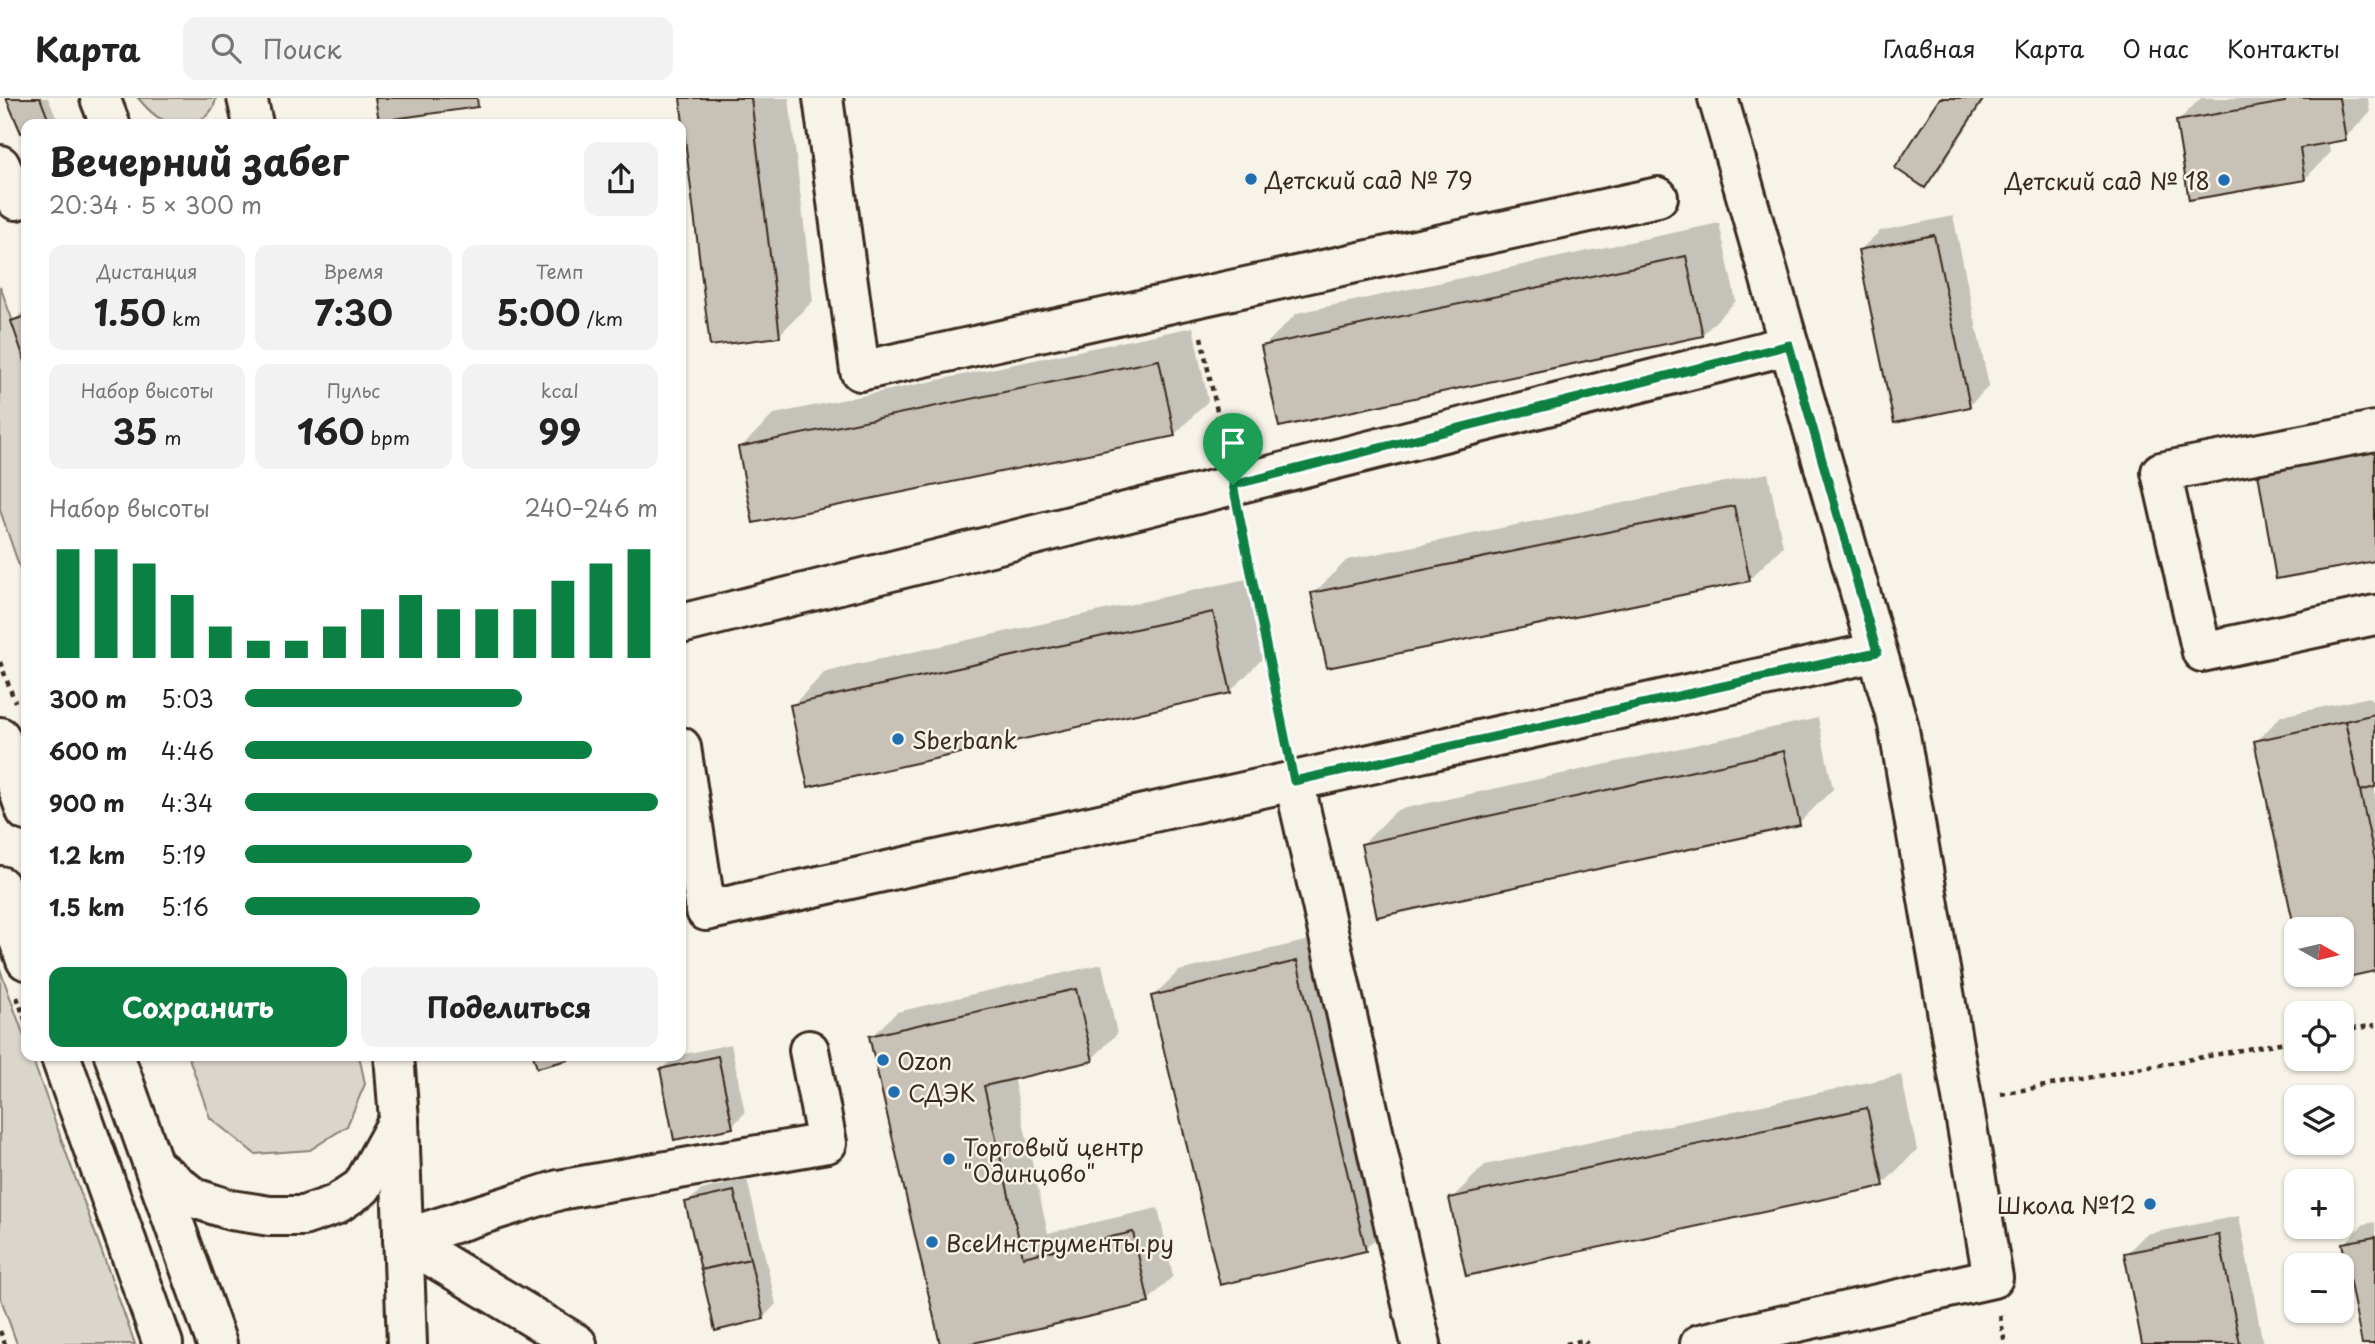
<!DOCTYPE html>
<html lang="ru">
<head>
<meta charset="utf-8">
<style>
	body { margin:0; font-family:"Playpen Sans",sans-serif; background:#f2f2f2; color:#222; height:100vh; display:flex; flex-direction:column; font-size:26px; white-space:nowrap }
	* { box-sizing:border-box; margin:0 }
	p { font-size:23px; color:#767676 }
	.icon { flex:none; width:38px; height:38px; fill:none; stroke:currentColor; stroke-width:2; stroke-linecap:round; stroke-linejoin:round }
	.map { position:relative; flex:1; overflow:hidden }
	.side { position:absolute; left:21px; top:21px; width:665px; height:942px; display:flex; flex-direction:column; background:#fff; border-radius:14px; box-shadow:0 2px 5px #0004 }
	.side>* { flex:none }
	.needle { width:46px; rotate:98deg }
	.buttons { position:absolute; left:2284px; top:819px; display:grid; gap:14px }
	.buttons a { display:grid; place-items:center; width:70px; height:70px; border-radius:14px; background:#fff; box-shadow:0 2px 5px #0004; font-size:35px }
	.pin { position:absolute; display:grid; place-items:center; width:60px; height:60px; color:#fff; margin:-72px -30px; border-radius:50% 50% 50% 0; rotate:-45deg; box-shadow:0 0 7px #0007 }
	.pin .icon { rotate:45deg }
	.round { display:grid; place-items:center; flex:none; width:74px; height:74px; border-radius:14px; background:#f2f2f2 }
	.summary { display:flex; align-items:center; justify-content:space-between; height:119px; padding:0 28px }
	h1 { font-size:38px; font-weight:700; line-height:52px }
	.metrics { display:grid; grid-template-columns:repeat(3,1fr); gap:10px; height:119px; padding:7px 28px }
	.metrics div { display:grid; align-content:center; border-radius:14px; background:#f2f2f2; text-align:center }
	.metrics b { font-size:35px; font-weight:700 }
	.metrics small { font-size:19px; font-weight:400 }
	.metrics p { font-size:19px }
	.chart { height:196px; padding:14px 28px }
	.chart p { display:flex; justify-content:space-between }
	.chart svg { width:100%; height:126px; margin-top:7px; stroke:#0b8043; stroke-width:6 }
	.action { display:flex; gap:14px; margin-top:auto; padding:14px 28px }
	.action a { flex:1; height:80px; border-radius:14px; background:#0b8043; color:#fff; font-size:28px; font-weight:700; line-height:80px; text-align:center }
	.action a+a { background:#f2f2f2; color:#222 }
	ul { padding:0 28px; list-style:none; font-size:23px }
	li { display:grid; grid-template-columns:112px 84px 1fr; align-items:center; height:52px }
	li i { height:18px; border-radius:9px; background:#0b8043 }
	header { display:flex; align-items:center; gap:42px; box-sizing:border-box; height:98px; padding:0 35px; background:#fff; border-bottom:2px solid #e0e0e0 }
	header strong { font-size:33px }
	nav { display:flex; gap:38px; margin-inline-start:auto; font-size:24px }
	.search { width:490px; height:63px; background:#f2f2f2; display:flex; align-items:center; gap:18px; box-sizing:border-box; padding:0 24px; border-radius:14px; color:#767676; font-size:26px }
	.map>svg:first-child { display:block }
	.green { fill:#dbd6cb; stroke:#8b8074; stroke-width:2 }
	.shadow { fill:#0003 }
	.building { fill:#c8c1b6; stroke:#3b2a1e; stroke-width:2 }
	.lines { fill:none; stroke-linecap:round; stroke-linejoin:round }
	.minor-casing { stroke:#3b2a1e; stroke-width:44 }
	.major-casing { stroke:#3b2a1e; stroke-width:44 }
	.path { stroke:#3b2a1e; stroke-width:4.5; stroke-dasharray:5 5; stroke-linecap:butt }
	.minor { stroke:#f7f3e8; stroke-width:38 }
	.major { stroke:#f7f3e8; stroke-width:38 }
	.route-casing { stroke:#fff; stroke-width:14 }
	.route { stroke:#0b8043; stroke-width:9 }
	.poi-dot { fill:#1f6fb2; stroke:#f7f3e8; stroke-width:2.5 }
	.labels { text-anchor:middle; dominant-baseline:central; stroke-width:5; stroke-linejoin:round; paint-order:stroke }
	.poi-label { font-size:23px; fill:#3b2a1e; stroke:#f7f3e8; text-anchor:start }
</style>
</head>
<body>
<header>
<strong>Карта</strong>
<div class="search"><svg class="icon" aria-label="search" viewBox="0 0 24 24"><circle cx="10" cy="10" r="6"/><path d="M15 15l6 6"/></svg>Поиск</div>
<nav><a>Главная</a><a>Карта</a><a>О нас</a><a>Контакты</a></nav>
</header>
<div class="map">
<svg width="2375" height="1246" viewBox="0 0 2375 1246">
	<rect width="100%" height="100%" fill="#f7f3e8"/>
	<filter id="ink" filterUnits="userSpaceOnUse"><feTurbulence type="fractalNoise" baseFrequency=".0143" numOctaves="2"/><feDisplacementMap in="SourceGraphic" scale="14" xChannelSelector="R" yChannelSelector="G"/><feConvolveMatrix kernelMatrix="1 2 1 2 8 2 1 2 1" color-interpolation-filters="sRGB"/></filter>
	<g filter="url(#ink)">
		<g class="green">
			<path d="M138 0H216C212 25 184 30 163 22 153 18 145 8 138 0Z"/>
			<path d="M0 188 26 260V488L0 412Z"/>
			<path d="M0 871 26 944V957H31L135 1246H17L0 1198Z"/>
			<path d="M188 957H359L365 986 347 1028 310 1052 255 1056 210 1020Z"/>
		</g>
		<g class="shadow">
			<path d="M8 0H48L59 26H26V43Z"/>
			<path d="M682 0H789L813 203 779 237Z"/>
			<path d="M1942 0H1986L1938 74 1925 88Z"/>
			<path d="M2201 0H2368L2370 15 2345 40 2328 43 2330 55 2305 81 2178 23Z"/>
			<path d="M1953 118 1989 288 1969 308 1860 152 1880 133Z"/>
			<path d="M1719 125 1736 203 1702 237 1263 249 1297 215Z"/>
			<path d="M26 210V260L13 224Z"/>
			<path d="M1193 229 1208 303 1174 337 740 350 774 316Z"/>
			<path d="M2375 334V461L2259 376 2285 350Z"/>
			<path d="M1768 375 1783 448 1749 482 1313 496 1347 462Z"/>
			<path d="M1246 481 1264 559 1230 594 792 608 826 573Z"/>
			<path d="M2370 599 2371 603 2375 602V871L2308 886 2306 877H2342V831H2296L2256 644 2281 618Z"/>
			<path d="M1818 620 1833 691 1799 725 1363 746 1397 712Z"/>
			<path d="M1322 839 1390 1126 1365 1151 1153 898 1179 873Z"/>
			<path d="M1102 866 1117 936 1092 961 1013 979 1048 1135 1158 1110 1173 1178 1148 1203 962 1246H941L871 939 897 914Z"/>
			<path d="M731 946 745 1015 732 1028 662 971 675 958Z"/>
			<path d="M1901 977 1917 1052 1883 1086 1451 1101 1485 1067Z"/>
			<path d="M747 1081 776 1206 763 1220 687 1105 701 1092Z"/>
			<path d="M2239 1118 2263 1246H2143L2126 1156 2146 1136Z"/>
			<path d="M2375 1124V1246H2363L2344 1146 2364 1126Z"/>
		</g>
		<g class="building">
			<path d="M6 0H40L49 23 41 26H26V33L21 35Z"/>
			<path d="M375 0H477L478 9 379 23Z"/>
			<path d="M680 0H751L780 239 710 248Z"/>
			<path d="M1940 0H1984L1925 90 1895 70Z"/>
			<path d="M2284 0H2339L2346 42 2300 50 2305 82 2189 102 2176 23 2285 4Z"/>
			<path d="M1934 137 1970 309 1894 325 1858 152Z"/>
			<path d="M1686 158 1703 238 1279 329 1261 248Z"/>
			<path d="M26 218V266L11 223Z"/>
			<path d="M1159 262 1175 338 753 425 738 349Z"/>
			<path d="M2375 354V463L2276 481 2258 375Z"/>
			<path d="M1734 408 1750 483 1327 570 1311 495Z"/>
			<path d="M1213 514 1231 595 808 689 790 607Z"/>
			<path d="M2375 616V689L2360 693 2345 623Z"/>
			<path d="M2345 623 2375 762V873L2307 888 2304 877H2342V831H2296V838L2254 643Z"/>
			<path d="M1784 653 1800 727 1377 819 1361 746Z"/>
			<path d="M1297 863 1366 1153 1220 1187 1151 898Z"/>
			<path d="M1076 891 1093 963 984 988 1023 1159 1133 1134 1149 1205 969 1246H940L869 938Z"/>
			<path d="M533 957H567L568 962 537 970Z"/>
			<path d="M718 958 733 1030 674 1042 660 971Z"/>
			<path d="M1867 1010 1884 1088 1466 1178 1449 1100Z"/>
			<path d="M734 1093 750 1161 701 1172 685 1104Z"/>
			<path d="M2219 1137 2240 1246H2142L2124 1155Z"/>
			<path d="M2375 1139V1246H2362L2342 1145Z"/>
			<path d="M750 1161 764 1221 715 1233 701 1172Z"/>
		</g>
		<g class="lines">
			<g class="minor-casing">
				<g id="minor">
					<path d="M100 0 110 26"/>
					<path d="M247 0 253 26"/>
					<path d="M823 0 860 273 1658 99"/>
					<path d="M0 67 16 102"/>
					<path d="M2375 333 2161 374 2202 554 2375 517"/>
					<path d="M681 526 1789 247"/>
					<path d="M681 649 706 813 1877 554"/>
					<path d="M1294 683 1421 1246"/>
					<path d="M394 957 399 1022 407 1246"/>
					<path d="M154 1068 194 1100 231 1112 270 1118H303L335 1107 362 1089 399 1022"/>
					<path d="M403 1141 559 1092 827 1045 809 952"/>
					<path d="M403 1141 577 1246"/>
					<path d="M1700 1246 1993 1180 1898 626 1718 0"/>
				</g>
			</g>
			<g class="major-casing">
				<g id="major">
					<path d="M0 639 26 713"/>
					<path d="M0 788 26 862"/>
					<path d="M60 957 163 1246"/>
					<path d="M114 957 217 1246"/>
				</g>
			</g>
			<g class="path">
				<path d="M1201 239 1225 350"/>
				<path d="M1240 423 1286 645"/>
				<path d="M0 564 15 604"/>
				<path d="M17 899 26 924"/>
				<path d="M2342 933 2375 927"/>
				<path d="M2001 996 2296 942"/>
				<path d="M2000 1218 2005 1246"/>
				<path d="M0 1233 5 1246"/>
				<path d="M1566 1246 1584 1242 1587 1246"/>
			</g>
			<use href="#minor" class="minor"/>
			<use href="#major" class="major"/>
		</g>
	</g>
	<g class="lines" filter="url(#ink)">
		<g class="route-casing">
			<path id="route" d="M1789 247 1877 554 1294 683 1233 387Z"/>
		</g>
		<use href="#route" class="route"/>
	</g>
	<g class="poi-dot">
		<circle cx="1251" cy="81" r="7"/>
		<circle cx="2224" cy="82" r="7"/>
		<circle cx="898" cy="641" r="7"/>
		<circle cx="883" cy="962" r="7"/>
		<circle cx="894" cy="994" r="7"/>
		<circle cx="949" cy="1061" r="7"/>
		<circle cx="2150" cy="1106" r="7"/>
		<circle cx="932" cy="1144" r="7"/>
	</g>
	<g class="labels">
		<g class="poi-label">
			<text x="1265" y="81">Детский сад № 79</text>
			<text x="2210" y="82" text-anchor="end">Детский сад № 18</text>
			<text x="912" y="641">Sberbank</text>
			<text x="897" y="962">Ozon</text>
			<text x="908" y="994">СДЭК</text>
			<text x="963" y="1048">Торговый центр<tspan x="963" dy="26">"Одинцово"</tspan></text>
			<text x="2136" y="1106" text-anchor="end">Школа №12</text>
			<text x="946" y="1144">ВсеИнструменты.ру</text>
		</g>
	</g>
</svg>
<div class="buttons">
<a><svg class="needle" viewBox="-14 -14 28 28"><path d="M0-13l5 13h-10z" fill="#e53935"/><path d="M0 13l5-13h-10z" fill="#767676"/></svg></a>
<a><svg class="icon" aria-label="locate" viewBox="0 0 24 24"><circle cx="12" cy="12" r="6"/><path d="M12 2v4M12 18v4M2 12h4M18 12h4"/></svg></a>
<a><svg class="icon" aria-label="layers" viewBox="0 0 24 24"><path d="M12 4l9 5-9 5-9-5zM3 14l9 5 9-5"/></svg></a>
<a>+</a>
<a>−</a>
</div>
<div class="pin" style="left:1233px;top:387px;background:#1e9e55"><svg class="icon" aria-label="arrive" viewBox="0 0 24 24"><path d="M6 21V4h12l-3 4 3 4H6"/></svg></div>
<section class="side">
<div class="summary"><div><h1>Вечерний забег</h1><p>20:34 · 5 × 300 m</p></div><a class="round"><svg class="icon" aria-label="share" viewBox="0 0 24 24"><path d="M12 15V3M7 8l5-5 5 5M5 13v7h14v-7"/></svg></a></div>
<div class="metrics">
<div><p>Дистанция</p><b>1.50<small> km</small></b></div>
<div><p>Время</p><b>7:30</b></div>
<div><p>Темп</p><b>5:00<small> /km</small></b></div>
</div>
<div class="metrics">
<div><p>Набор высоты</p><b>35<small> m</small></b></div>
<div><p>Пульс</p><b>160<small> bpm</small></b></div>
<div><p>kcal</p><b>99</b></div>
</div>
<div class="chart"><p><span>Набор высоты</span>240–246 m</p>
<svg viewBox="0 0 160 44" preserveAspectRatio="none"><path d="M5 44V6M15 44V6M25 44V11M35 44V22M45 44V33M55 44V38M65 44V38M75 44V33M85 44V27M95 44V22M105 44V27M115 44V27M125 44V27M135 44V17M145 44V11M155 44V6"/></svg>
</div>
<ul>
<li><b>300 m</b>5:03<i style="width:67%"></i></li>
<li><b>600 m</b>4:46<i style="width:84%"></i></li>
<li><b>900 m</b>4:34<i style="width:100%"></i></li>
<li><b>1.2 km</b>5:19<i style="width:55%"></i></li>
<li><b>1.5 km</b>5:16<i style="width:57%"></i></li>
</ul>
<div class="action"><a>Сохранить</a><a>Поделиться</a></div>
</section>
</div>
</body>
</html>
